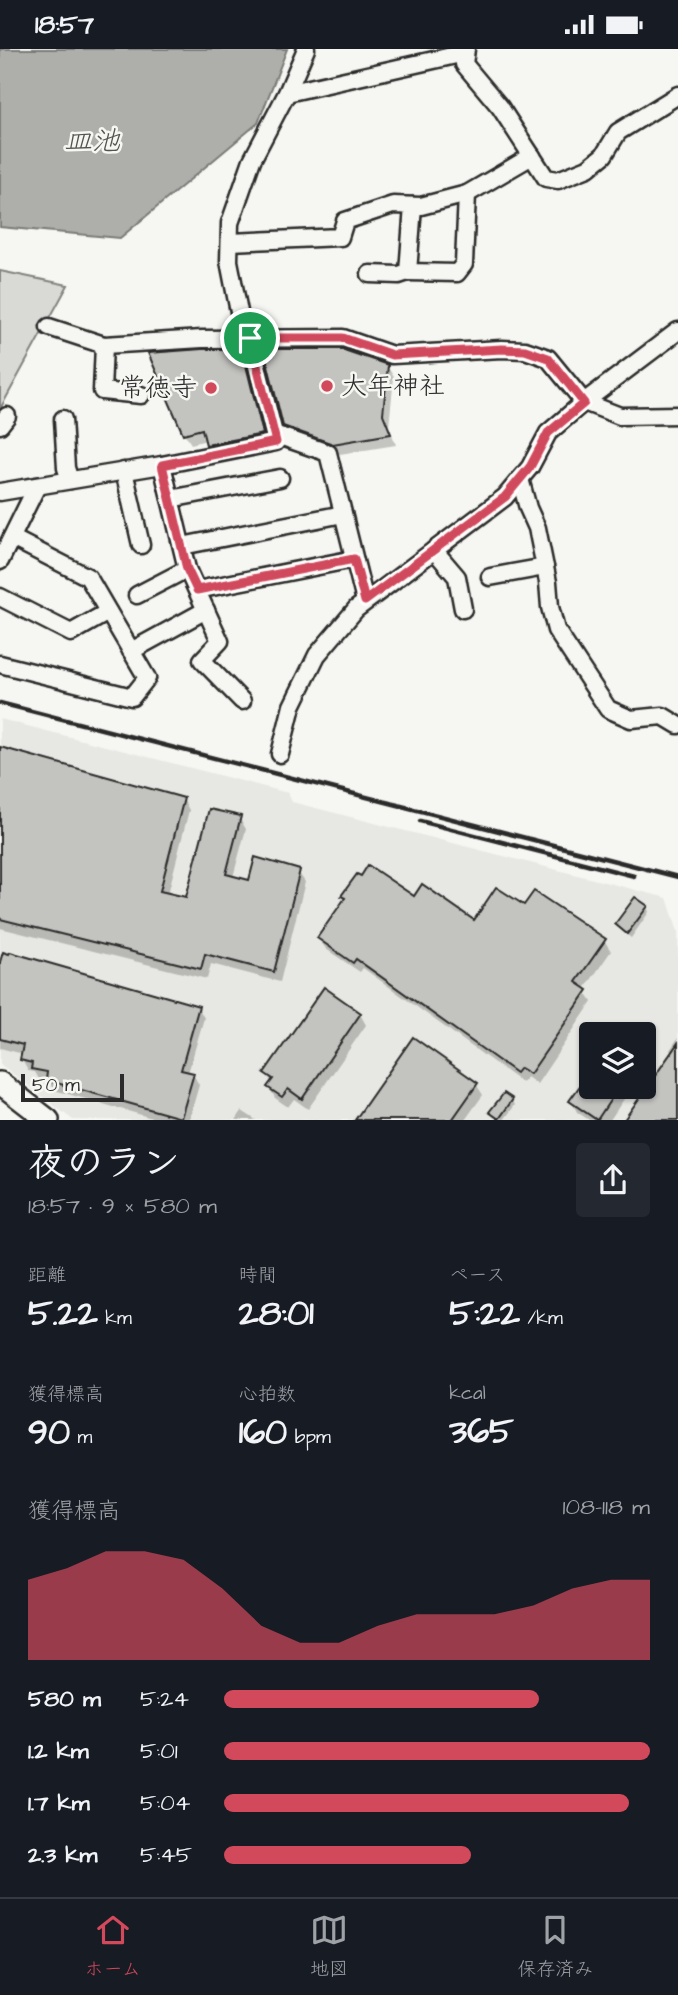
<!DOCTYPE html>
<html lang="ja">
<head>
<meta charset="utf-8">
<style>
	body { margin:0; font-family:"Architects Daughter","Klee One",sans-serif; background:#242831; color:#f1f3f6; height:100vh; display:flex; flex-direction:column; font-size:26px; white-space:nowrap }
	* { box-sizing:border-box; margin:0 }
	p { font-size:23px; color:#9ea1a6 }
	.icon { flex:none; width:38px; height:38px; fill:none; stroke:currentColor; stroke-width:2; stroke-linecap:round; stroke-linejoin:round }
	.map { position:relative; height:1071px; overflow:hidden }
	.details { display:flex; flex-direction:column; background:#171b24; flex:1 }
	.details>* { flex:none }
	.fabs { position:absolute; left:579px; top:973px; display:grid; gap:14px }
	.fabs a { display:grid; place-items:center; width:77px; height:77px; border-radius:7px; background:#171b24; box-shadow:0 2px 5px #0004; font-size:35px }
	.scale { position:absolute; left:21px; bottom:18px; width:103px; box-sizing:border-box; padding-left:7px; border:4px solid #2b2b2b; border-top:0; font-size:19px; line-height:24px; white-space:nowrap; color:#2b2b2b; -webkit-text-stroke:5px #f6f6f2; paint-order:stroke }
	.pin { position:absolute; display:grid; place-items:center; width:60px; height:60px; color:#fff; margin:-30px; border:4px solid #fff; border-radius:50%; box-shadow:0 2px 7px #0007 }
	.round { display:grid; place-items:center; flex:none; width:74px; height:74px; border-radius:7px; background:#242831 }
	.overview { display:flex; align-items:center; justify-content:space-between; height:119px; padding:0 28px }
	h1 { font-size:38px; font-weight:700; line-height:52px }
	.metrics { display:grid; grid-template-columns:repeat(3,1fr); gap:10px; height:119px; padding:7px 28px }
	.metrics div { display:grid; align-content:center }
	.metrics b { font-size:35px; font-weight:700 }
	.metrics small { font-size:19px; font-weight:400 }
	.metrics p { font-size:19px }
	.chart { height:196px; padding:14px 28px }
	.chart p { display:flex; justify-content:space-between }
	.chart svg { width:100%; height:126px; margin-top:7px; fill:#d1495b; opacity:.7 }
	ul { padding:0 28px; list-style:none; font-size:23px }
	li { display:grid; grid-template-columns:112px 84px 1fr; align-items:center; height:52px }
	li i { height:18px; border-radius:9px; background:#d1495b }
	.status { display:flex; justify-content:space-between; align-items:center; height:49px; padding:0 35px; background:#171b24; direction:ltr }
	.status svg { height:19px; fill:currentColor }
	.menu { display:flex; justify-content:space-around; align-items:center; height:98px; border-top:2px solid #363941; background:#171b24; font-size:19px; color:#9ea1a6 }
	.menu a { display:grid; justify-items:center; gap:4px }
	.menu .selected { color:#d1495b }
	.map>svg:first-child { display:block }
	.built { fill:#e7e7e3; fill-rule:evenodd }
	.green { fill:#d9d9d5; stroke:#828280; stroke-width:2 }
	.water { fill:#aeaeab; stroke:#7a7a78; stroke-width:2 }
	.shadow { fill:#0003 }
	.building { fill:#c3c3c0; stroke:#2b2b2b; stroke-width:2 }
	.lines { fill:none; stroke-linecap:round; stroke-linejoin:round }
	.street-casing { stroke:#2b2b2b; stroke-width:21 }
	.secondary-casing { stroke:#2b2b2b; stroke-width:26 }
	.street { stroke:#f6f6f2; stroke-width:16 }
	.secondary { stroke:#f6f6f2; stroke-width:21 }
	.rail { stroke:#2b2b2b; stroke-width:4.5 }
	.route-casing { stroke:#fff; stroke-width:14 }
	.route { stroke:#d1495b; stroke-width:9 }
	.poi-dot { fill:#d1495b; stroke:#f6f6f2; stroke-width:2.5 }
	.labels { text-anchor:middle; dominant-baseline:central; stroke-width:5; stroke-linejoin:round; paint-order:stroke }
	.poi-label { font-size:26px; fill:#2b2b2b; stroke:#f6f6f2; text-anchor:start }
	.water-label { font-size:28px; font-style:italic; fill:#525251; stroke:#f6f6f2 }
</style>
</head>
<body>
<div class="status"><b>18:57</b><svg viewBox="0 0 49 12"><path d="M0 12V9h3v3zM5 12V6h3v6zM10 12V3h3v9zM15 12V0h3v12zM26 1h20v11H26zM47 4h2v5h-2z"/></svg></div>
<div class="map">
<svg width="678" height="1071" viewBox="0 0 678 1071">
	<rect width="100%" height="100%" fill="#f6f6f2"/>
	<filter id="ink" filterUnits="userSpaceOnUse"><feTurbulence type="fractalNoise" baseFrequency=".0143" numOctaves="2"/><feDisplacementMap in="SourceGraphic" scale="14" xChannelSelector="R" yChannelSelector="G"/><feConvolveMatrix kernelMatrix="1 2 1 2 8 2 1 2 1" color-interpolation-filters="sRGB"/></filter>
	<g filter="url(#ink)">
		<path class="built" d="M0 670 288 744 292 753 667 849 678 883V1071H73L0 1015ZM592 985H644V1038H592Z"/>
		<path class="green" d="M0 222 68 236 0 360Z"/>
		<path class="water" d="M0 0H287L258 74 120 189 0 178Z"/>
		<g class="shadow">
			<path d="M241 302 247 313 268 396 214 406 207 391 191 395 184 384Z"/>
			<path d="M387 317 394 328 389 377 396 396 340 405 291 388 284 376Z"/>
			<path d="M0 700 183 750 189 761 168 845 187 851 239 769 246 780 233 828 251 833 298 823 305 833 280 933 211 915 207 930 0 879Z"/>
			<path d="M343 847 414 849 474 873 524 858 604 891 611 902 584 941 592 953 537 1035 527 1028 522 1034 363 919 360 923 326 900 319 890 346 851Z"/>
			<path d="M647 858 649 863 631 889 620 880 617 875Z"/>
			<path d="M0 920 198 958 204 969 188 1024 193 1025 199 1036 189 1071H159L54 1041 49 1033 39 1030 35 1023 28 1022 22 1011 23 1005 0 999Z"/>
			<path d="M360 965 366 976 308 1060 294 1050 288 1058 275 1049 269 1038 272 1034 266 1024Z"/>
			<path d="M621 980 629 985H617Z"/>
			<path d="M678 989V1071H626L672 1005 670 1001Z"/>
			<path d="M644 996 653 1008 644 1020Z"/>
			<path d="M476 1035 483 1046 465 1071H357Z"/>
			<path d="M592 1038H632L610 1071H589L577 1063 571 1052Z"/>
			<path d="M512 1051 515 1056 504 1071 494 1068 491 1063Z"/>
			<path d="M242 1062 256 1071H236Z"/>
		</g>
		<g class="building">
			<path d="M202 300H242L263 385 206 396 202 380 183 385 148 304Z"/>
			<path d="M264 300H341L388 316 383 365 391 385 333 395 283 377Z"/>
			<path d="M0 698 184 749 160 842 186 848 209 760 241 767 226 825 249 831 255 808 300 821 274 923 205 905 201 920 0 870Z"/>
			<path d="M368 816 414 847 422 835 474 871 496 838 524 856 534 842 606 890 576 933 588 941 530 1025 520 1019 516 1024 356 910 353 914 317 889 345 849 341 847 357 825 361 827Z"/>
			<path d="M635 848 648 857 627 885 615 875Z"/>
			<path d="M3 903 9 905 10 903 199 957 181 1021 194 1024 181 1069 46 1031 47 1023 31 1020 32 1014 20 1011 23 996 0 990V913Z"/>
			<path d="M324 938 361 964 302 1050 288 1040 282 1048 267 1038 273 1030 264 1024Z"/>
			<path d="M413 988 478 1034 452 1071H355Z"/>
			<path d="M678 994V1071H624Z"/>
			<path d="M592 1020V1038H619L597 1071 569 1052Z"/>
			<path d="M504 1044 513 1050 499 1070 489 1063Z"/>
		</g>
		<g class="lines">
			<g class="street-casing">
				<g id="street">
					<path d="M466 0 464 15 500 58 546 129 558 131 588 119 604 106 618 83 678 46"/>
					<path d="M287 44 465 4"/>
					<path d="M413 157 408 223 457 224 464 215 467 145"/>
					<path d="M230 193 340 188 345 172 393 156 421 157 467 145 532 107"/>
					<path d="M370 225 399 226 408 223"/>
					<path d="M49 278 104 296 202 290 343 289 392 306 502 300 525 301 548 309 584 353 620 367 678 366"/>
					<path d="M104 296 102 342 141 346"/>
					<path d="M63 370 66 419 70 431"/>
					<path d="M0 376 7 367"/>
					<path d="M274 385 328 404 365 552"/>
					<path d="M162 416 187 520 220 592 202 611 242 652"/>
					<path d="M124 422 141 496"/>
					<path d="M520 430 528 459 537 479 548 533 550 558 556 581 608 660 631 670 663 667 678 676"/>
					<path d="M0 443 162 416 276 393 250 289 241 273 229 212 230 174 252 111 287 44 306 0"/>
					<path d="M170 450 280 429"/>
					<path d="M182 497 343 465"/>
					<path d="M434 501 457 528 463 560"/>
					<path d="M0 512 37 437"/>
					<path d="M490 528 545 518"/>
					<path d="M197 541 354 510"/>
					<path d="M137 546 187 520"/>
					<path d="M0 548 71 584 108 563"/>
					<path d="M131 602 206 561"/>
					<path d="M0 615 132 648 147 629 88 528 12 489"/>
					<path d="M280 705 292 657 317 606 356 560 505 448 530 418 548 384 584 353 678 282"/>
				</g>
			</g>
			<g class="secondary-casing">
				<path id="secondary" d="M0 1034 48 1071"/>
			</g>
			<use href="#street" class="street"/>
			<use href="#secondary" class="secondary"/>
			<g class="rail">
				<path d="M0 654 678 828"/>
				<path d="M420 772 634 827"/>
			</g>
		</g>
	</g>
	<g class="lines" filter="url(#ink)">
		<g class="route-casing">
			<path id="route" d="M250 289H343L392 306 502 300 525 301 548 309 584 354 548 384 530 418 505 448 365 552 354 510 197 541 187 520 162 416 276 393Z"/>
		</g>
		<use href="#route" class="route"/>
	</g>
	<g class="poi-dot">
		<circle cx="327" cy="337" r="7"/>
		<circle cx="211" cy="339" r="7"/>
	</g>
	<g class="labels">
		<g class="poi-label">
			<text x="341" y="337">大年神社</text>
			<text x="197" y="339" text-anchor="end">常徳寺</text>
		</g>
		<g class="water-label">
			<text x="92" y="92">皿池</text>
		</g>
	</g>
</svg>
<div class="fabs">
<a><svg class="icon" aria-label="layers" viewBox="0 0 24 24"><path d="M12 4l9 5-9 5-9-5zM3 14l9 5 9-5"/></svg></a>
</div>
<div class="scale">50 m</div>
<div class="pin" style="left:250px;top:289px;background:#1e9e55"><svg class="icon" aria-label="arrive" viewBox="0 0 24 24"><path d="M6 21V4h12l-3 4 3 4H6"/></svg></div>
</div>
<section class="details">
<div class="overview"><div><h1>夜のラン</h1><p>18:57 · 9 × 580 m</p></div><a class="round"><svg class="icon" aria-label="share" viewBox="0 0 24 24"><path d="M12 15V3M7 8l5-5 5 5M5 13v7h14v-7"/></svg></a></div>
<div class="metrics">
<div><p>距離</p><b>5.22<small> km</small></b></div>
<div><p>時間</p><b>28:01</b></div>
<div><p>ペース</p><b>5:22<small> /km</small></b></div>
</div>
<div class="metrics">
<div><p>獲得標高</p><b>90<small> m</small></b></div>
<div><p>心拍数</p><b>160<small> bpm</small></b></div>
<div><p>kcal</p><b>365</b></div>
</div>
<div class="chart"><p><span>獲得標高</span>108–118 m</p>
<svg viewBox="0 0 160 44" preserveAspectRatio="none"><path d="M0 44V16L10 12L20 6L30 6L40 9L50 19L60 32L70 38L80 38L90 32L100 28L110 28L120 28L130 25L140 19L150 16L160 16V44z"/></svg>
</div>
<ul>
<li><b>580 m</b>5:24<i style="width:74%"></i></li>
<li><b>1.2 km</b>5:01<i style="width:100%"></i></li>
<li><b>1.7 km</b>5:04<i style="width:95%"></i></li>
<li><b>2.3 km</b>5:45<i style="width:58%"></i></li>
</ul>
</section>
<nav class="menu">
<a class="selected"><svg class="icon" aria-label="home" viewBox="0 0 24 24"><path d="M3 11l9-7 9 7M6 9v11h12V9"/></svg>ホーム</a>
<a><svg class="icon" aria-label="map" viewBox="0 0 24 24"><path d="M3 6l6-2 6 2 6-2v14l-6 2-6-2-6 2zM9 4v14M15 6v14"/></svg>地図</a>
<a><svg class="icon" aria-label="saved" viewBox="0 0 24 24"><path d="M7 4h10v16l-5-4-5 4z"/></svg>保存済み</a>
</nav>
</body>
</html>
